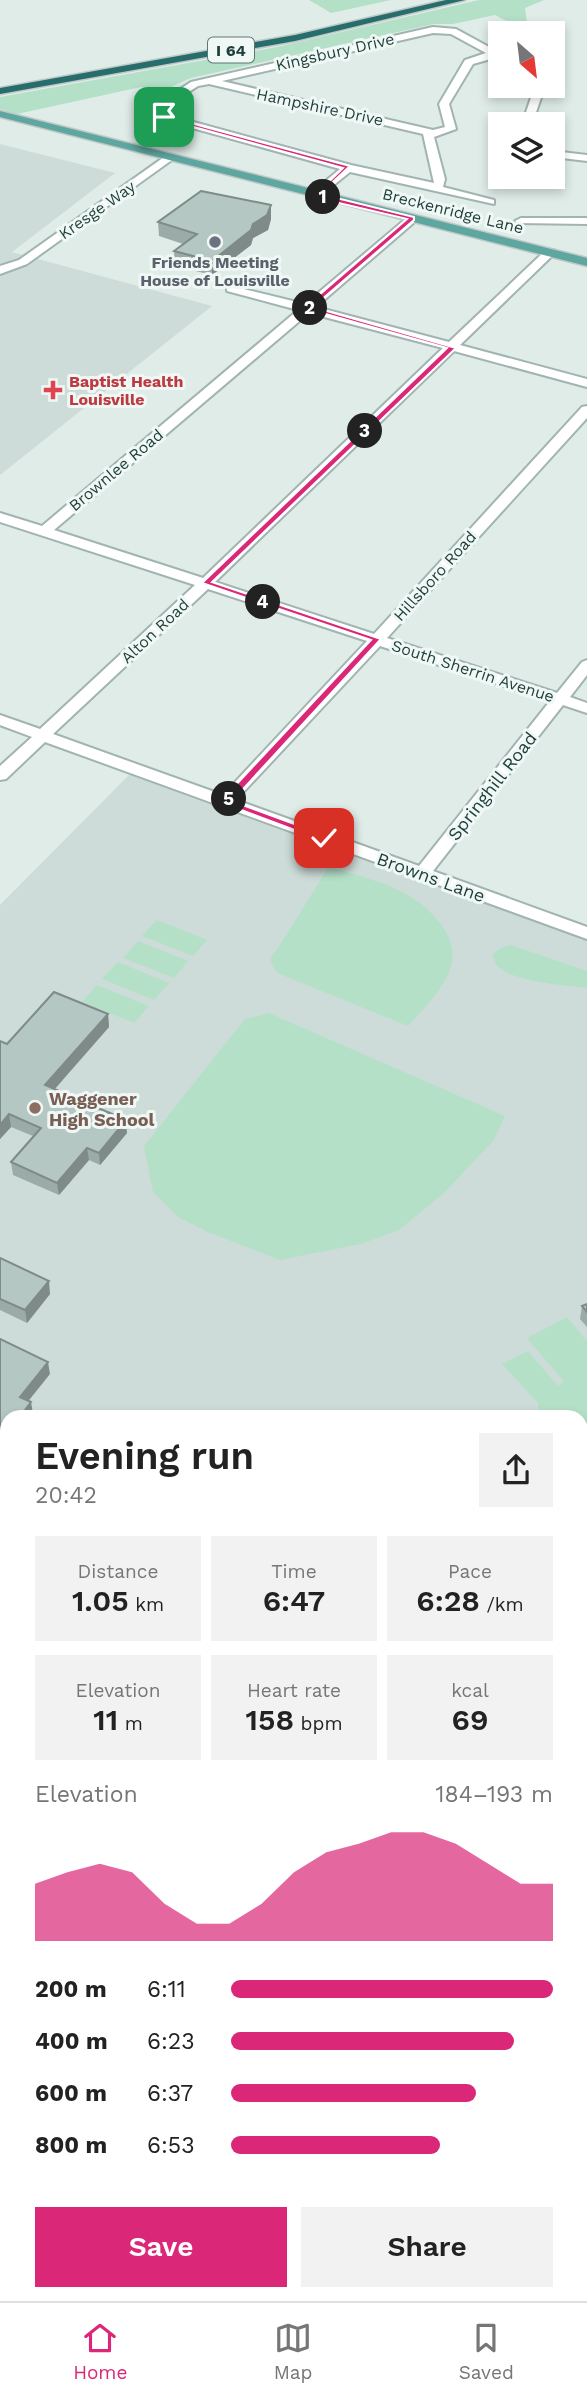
<!DOCTYPE html>
<html lang="en">
<head>
<meta charset="utf-8">
<style>
	body { margin:0; font-family:"Work Sans",sans-serif; background:#f2f2f2; color:#222; height:100vh; display:flex; flex-direction:column; font-size:26px; white-space:nowrap }
	* { box-sizing:border-box; margin:0 }
	p { font-size:23px; color:#767676 }
	.icon { flex:none; width:38px; height:38px; fill:none; stroke:currentColor; stroke-width:2; stroke-linecap:round; stroke-linejoin:round }
	.map { position:relative; flex:1; overflow:hidden }
	.side { position:absolute; left:0px; top:1410px; width:588px; height:891px; display:flex; flex-direction:column; background:#fff; border-radius:21px 21px 0 0; box-shadow:0 4px 10px #0003 }
	.side>* { flex:none }
	.needle { width:46px; rotate:152deg }
	.fabs { position:absolute; left:488px; top:21px; display:grid; gap:14px }
	.fabs a { display:grid; place-items:center; width:77px; height:77px; border-radius:0px; background:#fff; box-shadow:0 4px 10px #0003; font-size:35px }
	.pin { position:absolute; display:grid; place-items:center; width:60px; height:60px; color:#fff; margin:-30px; border-radius:14px; box-shadow:0 4px 10px #0006 }
	.km { position:absolute; width:35px; height:35px; margin:-18px; border-radius:50%; background:#222; color:#fff; font-size:19px; line-height:35px; text-align:center }
	.round { display:grid; place-items:center; flex:none; width:74px; height:74px; border-radius:0px; background:#f2f2f2 }
	.head { display:flex; align-items:center; justify-content:space-between; height:119px; padding:0 35px }
	h1 { font-size:38px; font-weight:600; line-height:52px }
	.metrics { display:grid; grid-template-columns:repeat(3,1fr); gap:10px; height:119px; padding:7px 35px }
	.metrics div { display:grid; align-content:center; border-radius:0px; background:#f2f2f2; text-align:center }
	.metrics b { font-size:30px; font-weight:600 }
	.metrics small { font-size:19px; font-weight:400 }
	.metrics p { font-size:19px }
	.chart { height:196px; padding:14px 35px }
	.chart p { display:flex; justify-content:space-between }
	.chart svg { width:100%; height:126px; margin-top:7px; fill:#db2777; opacity:.7 }
	.button { display:flex; gap:14px; margin-top:auto; padding:14px 35px }
	.button a { flex:1; height:80px; border-radius:0px; background:#db2777; color:#fff; font-size:28px; font-weight:600; line-height:80px; text-align:center }
	.button a+a { background:#f2f2f2; color:#222 }
	ul { padding:0 35px; list-style:none; font-size:23px }
	li { display:grid; grid-template-columns:112px 84px 1fr; align-items:center; height:52px }
	li i { height:18px; border-radius:9px; background:#db2777 }
	.tabs { display:flex; justify-content:space-around; align-items:center; height:98px; border-top:2px solid #e0e0e0; background:#fff; font-size:19px; color:#767676 }
	.tabs a { display:grid; justify-items:center; gap:4px }
	.tabs .current { color:#db2777 }
	.map>svg:first-child { display:block }
	.built { fill:#cddcd8 }
	.green { fill:#b5e0c8 }
	.lines { fill:none; stroke-linecap:round; stroke-linejoin:round }
	.minor-casing { stroke:#a1b4b1; stroke-width:4 }
	.major-casing { stroke:#c0c9c8; stroke-width:3 }
	.highway-casing { stroke:#c0c9c8; stroke-width:3 }
	.minor { fill:#fff; fill-rule:evenodd }
	.major { fill:#5ea7a0; fill-rule:evenodd }
	.highway { fill:#276d6b; fill-rule:evenodd }
	.wall { fill:#9baba7 }
	.shaded-wall { fill:#7e8b88 }
	.building { fill:#b4c7c2; stroke:#7e8b88; stroke-width:2 }
	.route { fill:#db2777; stroke:#fff; stroke-width:2 }
	.worship-dot { fill:#6b7280; stroke:#f0f8f5; stroke-width:2.5 }
	.health-dot { fill:#e0444e; stroke:#f0f8f5; stroke-width:2.5 }
	.education-dot { fill:#8d6e63; stroke:#f0f8f5; stroke-width:2.5 }
	.labels { text-anchor:middle; dominant-baseline:central; stroke-width:6; stroke-linejoin:round; paint-order:stroke }
	.shield { fill:#f0f8f5; stroke:#5d7673; stroke-width:2 }
	.shield-label { font-size:16px; font-weight:bold; fill:#1e3e3b }
	.far-street-label { font-size:16px; fill:#1e3e3b; stroke:#f0f8f5 }
	.far-worship-label { font-size:16px; font-weight:bold; fill:#5b616d; stroke:#f0f8f5 }
	.far-health-label { font-size:16px; font-weight:bold; fill:#be3a42; stroke:#f0f8f5; text-anchor:start }
	.street-label { font-size:18px; fill:#1e3e3b; stroke:#f0f8f5 }
	.education-label { font-size:18px; font-weight:bold; fill:#785e54; stroke:#f0f8f5; text-anchor:start }
</style>
</head>
<body>
<div class="map">
<svg width="587" height="2301" viewBox="0 0 587 2301">
	<rect width="100%" height="100%" fill="#dfece8"/>
	<g class="built">
		<path d="M0 144 115 173 12 252 212 306 0 475Z"/>
		<path d="M132 772 587 938V2020L581 2016V1418H7V1695L0 1691V905Z"/>
	</g>
	<g class="green">
		<path d="M309 0H391L331 13Z"/>
		<path d="M479 0H544L525 8 527 23 518 27 495 15 453 24H434L191 78 164 90 141 87 17 114 0 109V97L277 47Z"/>
		<path d="M329 867C372 880 418 888 444 929 452 941 455 955 450 970 442 991 423 1009 408 1026L277 973 270 959C292 929 308 898 329 867Z"/>
		<path d="M157 920 207 940 193 956 142 936Z"/>
		<path d="M138 941 188 961 174 978 123 958Z"/>
		<path d="M511 945 587 971V988C566 985 490 982 493 954L501 948Z"/>
		<path d="M118 962 169 983 154 1000 102 979Z"/>
		<path d="M97 985 149 1006 134 1023 82 1002Z"/>
		<path d="M269 1013 505 1116 494 1140 444 1193 399 1230 361 1244 280 1260 208 1232 178 1217 153 1192 144 1146 245 1019Z"/>
		<path d="M567 1317 587 1341V1437H581V1418L538 1417V1403L502 1364 528 1351 558 1386 564 1382 527 1338Z"/>
	</g>
	<g class="lines">
		<g class="minor-casing">
			<g id="minor">
				<path d="M433 27 456 29 500 53V60L494 58 473 64 449 104 456 129 434 137 445 179 443 187 494 200V204L350 172 319 197H311V193L340 169 160 119 150 109 191 82ZM433 33 451 34 486 53 465 60 439 104 445 127 433 130 222 81ZM209 84 423 134 434 183 351 165 168 115 162 109 198 86Z"/>
				<path d="M535 86H545L532 124H522Z"/>
				<path d="M553 151 587 155V161L553 157Z"/>
				<path d="M167 155 176 157 27 264 0 274V266L19 260Z"/>
				<path d="M408 217 418 219 316 307 449 342 546 250H554V254L460 345 587 379V387L454 351 215 582 374 634 582 407 587 406V418L387 638 557 693 582 662 587 660V675L570 697 587 703V713L563 705 433 871 587 927V939L45 742 6 779 0 780V766L32 737 0 725V715L40 729 195 585 0 522V513L42 526 298 310 227 291V285L305 304ZM309 313 443 348 203 578 54 530ZM208 589 367 641 223 795 53 734ZM380 646 550 701 419 866 236 800Z"/>
				<path d="M521 218H587V224L517 223 515 221Z"/>
				<path d="M0 1697 7 1699V1723L0 1721Z"/>
				<path d="M581 2028 587 2030V2058L581 2056Z"/>
				<path d="M0 2124 7 2127V2156L0 2153Z"/>
				<path d="M587 2229V2269L581 2271V2231Z"/>
				<path d="M227 2294H264L267 2301H229Z"/>
				<path d="M549 2294H578L576 2301H546Z"/>
			</g>
		</g>
		<g class="major-casing">
			<path id="major" d="M0 111 587 258V266L0 117Z"/>
		</g>
		<g class="highway-casing">
			<path id="highway" d="M446 0H465L295 41 0 94V88L295 35Z"/>
		</g>
		<use href="#minor" class="minor"/>
		<use href="#major" class="major"/>
		<use href="#highway" class="highway"/>
	</g>
	<g class="wall">
		<path d="M271 219 268 230 253 238 251 245 212 275 175 266 174 251 183 244 159 236 158 222Z"/>
		<path d="M108 1014 109 1027 54 1089 127 1133 100 1165 89 1160 59 1195 13 1175 11 1162 33 1136 11 1127 0 1139V1041L7 1044Z"/>
		<path d="M0 1258 50 1294 27 1323 0 1310Z"/>
		<path d="M587 1304V1327L580 1319 582 1306Z"/>
	</g>
	<g class="shaded-wall">
		<path d="M271 205V219L268 230 253 238 251 245 212 275V261L253 224Z"/>
		<path d="M108 1014 109 1027 47 1098 45 1085Z"/>
		<path d="M9 1114 11 1127 0 1139V1125Z"/>
		<path d="M126 1120 127 1133 100 1165 99 1153Z"/>
		<path d="M87 1148 89 1160 59 1195 57 1183Z"/>
		<path d="M49 1281 50 1294 27 1323 25 1310Z"/>
		<path d="M48 1362 50 1374 22 1409 20 1397Z"/>
		<path d="M31 1402 33 1414 30 1418H19Z"/>
		<path d="M7 1433V1448L0 1457V1442Z"/>
	</g>
	<g class="building">
		<path d="M201 191 271 205 267 215 253 224 251 230 212 261 174 251 197 234 158 222Z"/>
		<path d="M54 992 108 1014 45 1085 126 1120 99 1153 87 1148 57 1183 11 1162 41 1128 9 1114 0 1125V1041L7 1044Z"/>
		<path d="M0 1258 49 1281 25 1310 0 1299Z"/>
		<path d="M587 1304V1312L582 1306Z"/>
		<path d="M0 1339 48 1362 20 1397 31 1402 19 1418H7V1433L0 1442Z"/>
	</g>
	<path class="route" d="M161 115 350 166 320 194 414 217V220L313 307 456 348 212 582 381 639 232 801 327 836V840L324 841 220 802 371 640 202 583 447 348 304 308 407 219 313 197 343 168 161 118Z"/>
	<circle class="worship-dot" cx="215" cy="242" r="7"/>
	<path class="health-dot" d="M49.5 379.5h7v7h7v7h-7v7h-7v-7h-7v-7h7z"/>
	<circle class="education-dot" cx="35" cy="1108" r="7"/>
	<g class="labels">
		<rect class="shield" x="208" y="37.5" width="46" height="25" rx="5"/>
		<g class="shield-label">
			<text x="231" y="50">I 64</text>
		</g>
		<g class="far-street-label">
			<text transform="translate(335 52) rotate(-13)">Kingsbury Drive</text>
			<text transform="translate(320 107) rotate(12)">Hampshire Drive</text>
			<text transform="translate(97 210) rotate(-35)">Kresge Way</text>
			<text transform="translate(453 211) rotate(14)">Breckenridge Lane</text>
			<text transform="translate(116 470) rotate(-40)">Brownlee Road</text>
			<text transform="translate(435 576) rotate(-48)">Hillsboro Road</text>
			<text transform="translate(155 631) rotate(-43)">Alton Road</text>
			<text transform="translate(473 671) rotate(18)">South Sherrin Avenue</text>
		</g>
		<g class="far-worship-label">
			<text x="215" y="262">Friends Meeting<tspan x="215" dy="18">House of Louisville</tspan></text>
		</g>
		<g class="far-health-label">
			<text x="69" y="381">Baptist Health<tspan x="69" dy="18">Louisville</tspan></text>
		</g>
		<g class="street-label">
			<text transform="translate(492 786) rotate(-52)">Springhill Road</text>
			<text transform="translate(431 877) rotate(20)">Browns Lane</text>
		</g>
		<g class="education-label">
			<text x="49" y="1098">Waggener<tspan x="49" dy="21">High School</tspan></text>
		</g>
	</g>
</svg>
<div class="fabs">
<a><svg class="needle" viewBox="-14 -14 28 28"><path d="M0-13l5 13h-10z" fill="#e53935"/><path d="M0 13l5-13h-10z" fill="#767676"/></svg></a>
<a><svg class="icon" aria-label="layers" viewBox="0 0 24 24"><path d="M12 4l9 5-9 5-9-5zM3 14l9 5 9-5"/></svg></a>
</div>
<div class="pin" style="left:164px;top:117px;background:#1e9e55"><svg class="icon" aria-label="arrive" viewBox="0 0 24 24"><path d="M6 21V4h12l-3 4 3 4H6"/></svg></div>
<div class="pin" style="left:324px;top:838px;background:#d93025"><svg class="icon" aria-label="check" viewBox="0 0 24 24"><path d="M5 12l5 5 9-10"/></svg></div>
<b class="km" style="left:323px;top:197px">1</b>
<b class="km" style="left:310px;top:308px">2</b>
<b class="km" style="left:365px;top:431px">3</b>
<b class="km" style="left:263px;top:602px">4</b>
<b class="km" style="left:229px;top:799px">5</b>
<section class="side">
<div class="head"><div><h1>Evening run</h1><p>20:42</p></div><a class="round"><svg class="icon" aria-label="share" viewBox="0 0 24 24"><path d="M12 15V3M7 8l5-5 5 5M5 13v7h14v-7"/></svg></a></div>
<div class="metrics">
<div><p>Distance</p><b>1.05<small> km</small></b></div>
<div><p>Time</p><b>6:47</b></div>
<div><p>Pace</p><b>6:28<small> /km</small></b></div>
</div>
<div class="metrics">
<div><p>Elevation</p><b>11<small> m</small></b></div>
<div><p>Heart rate</p><b>158<small> bpm</small></b></div>
<div><p>kcal</p><b>69</b></div>
</div>
<div class="chart"><p><span>Elevation</span>184–193 m</p>
<svg viewBox="0 0 160 44" preserveAspectRatio="none"><path d="M0 44V24L10 20L20 17L30 20L40 31L50 38L60 38L70 31L80 20L90 13L100 10L110 6L120 6L130 10L140 17L150 24L160 24V44z"/></svg>
</div>
<ul>
<li><b>200 m</b>6:11<i style="width:100%"></i></li>
<li><b>400 m</b>6:23<i style="width:88%"></i></li>
<li><b>600 m</b>6:37<i style="width:76%"></i></li>
<li><b>800 m</b>6:53<i style="width:65%"></i></li>
</ul>
<div class="button"><a>Save</a><a>Share</a></div>
</section>
</div>
<nav class="tabs">
<a class="current"><svg class="icon" aria-label="home" viewBox="0 0 24 24"><path d="M3 11l9-7 9 7M6 9v11h12V9"/></svg>Home</a>
<a><svg class="icon" aria-label="map" viewBox="0 0 24 24"><path d="M3 6l6-2 6 2 6-2v14l-6 2-6-2-6 2zM9 4v14M15 6v14"/></svg>Map</a>
<a><svg class="icon" aria-label="saved" viewBox="0 0 24 24"><path d="M7 4h10v16l-5-4-5 4z"/></svg>Saved</a>
</nav>
</body>
</html>
